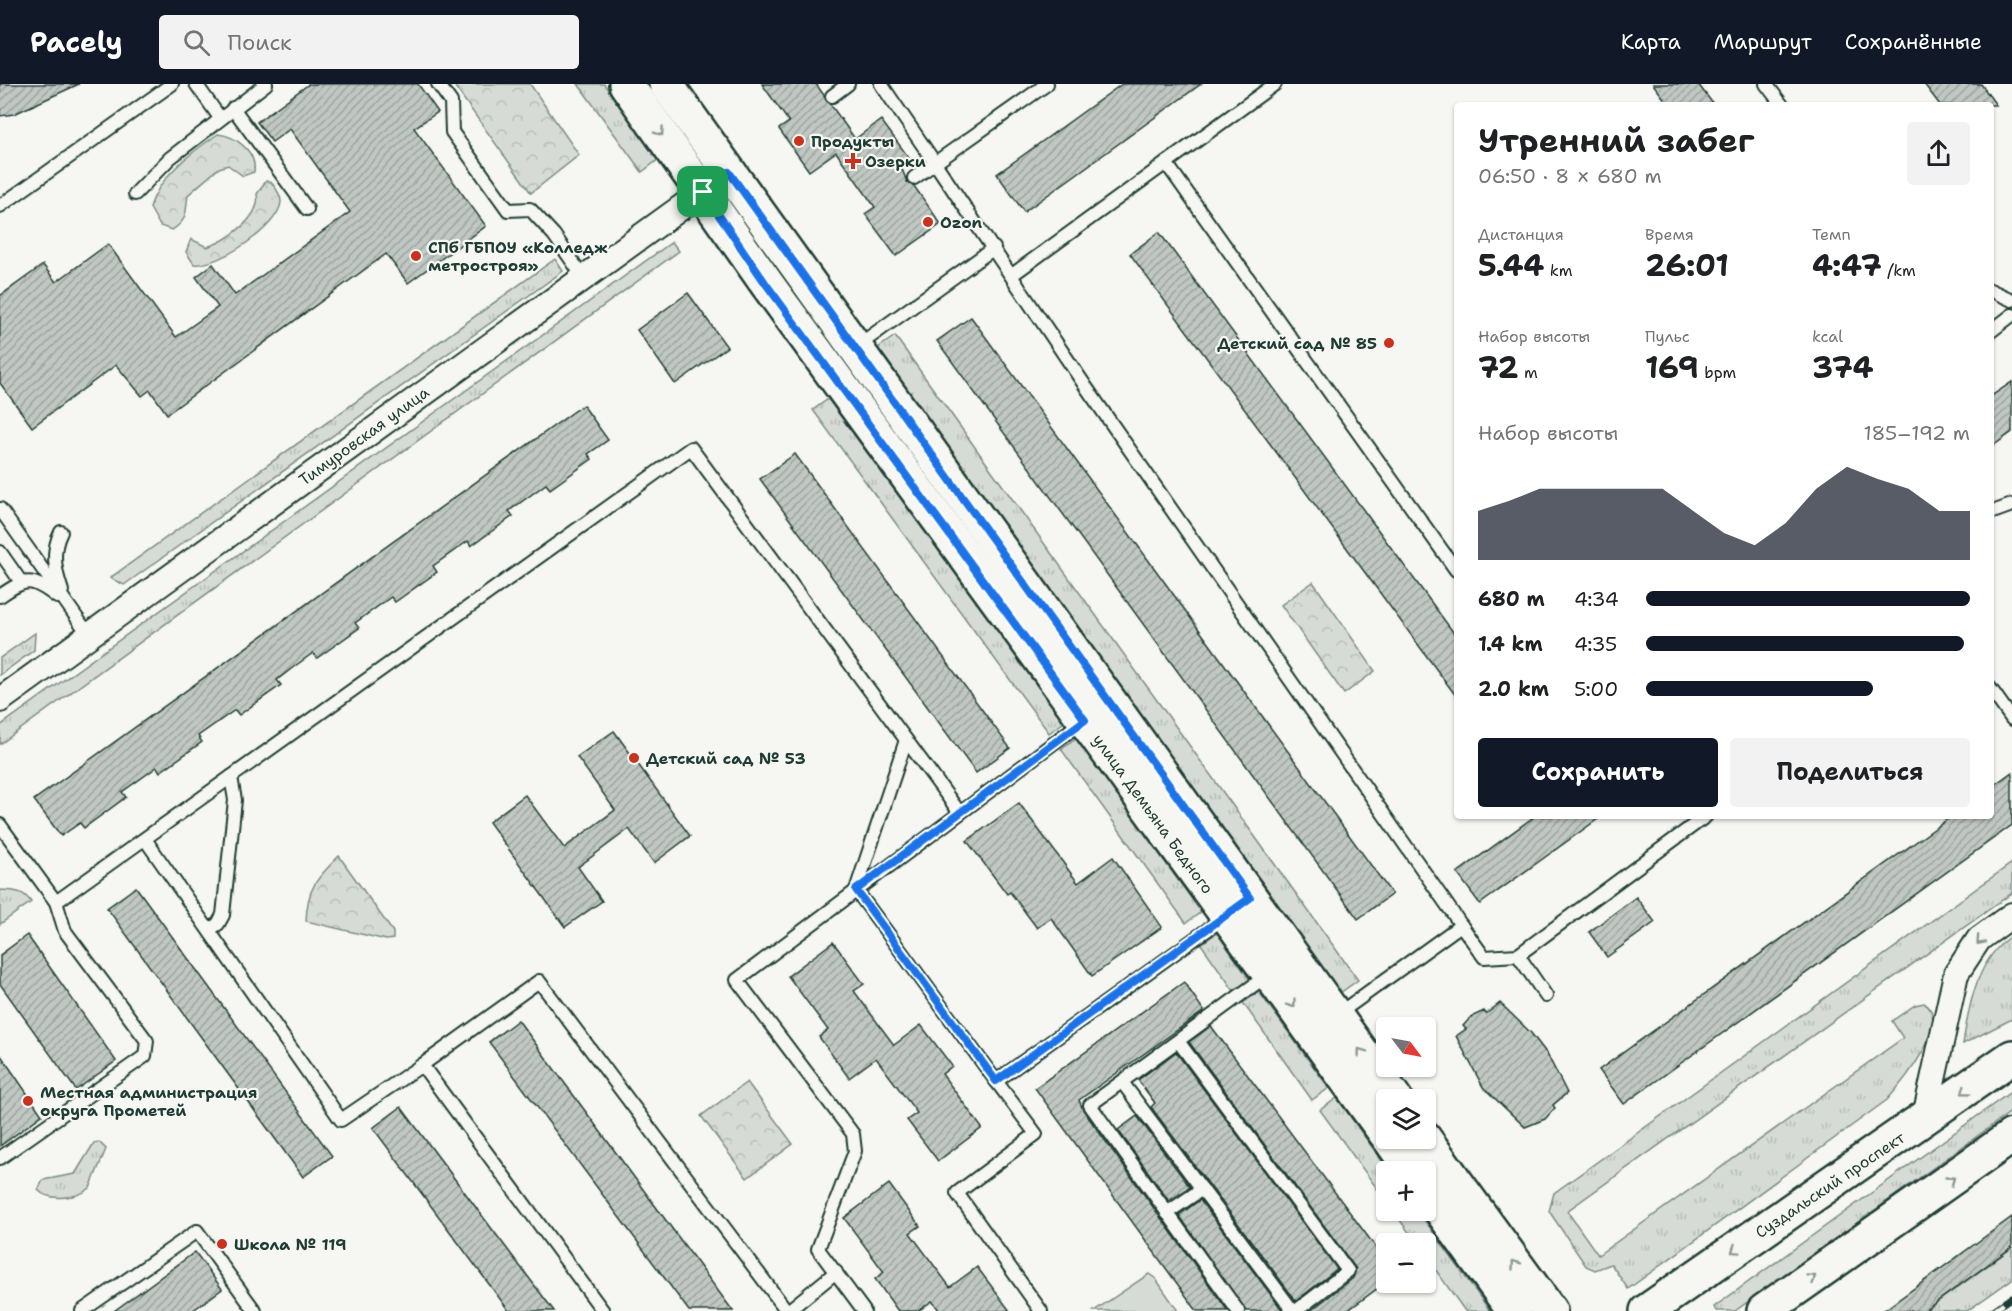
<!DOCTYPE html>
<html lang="ru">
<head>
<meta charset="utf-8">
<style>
	body { margin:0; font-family:"Shantell Sans",sans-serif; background:#f2f2f2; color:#202124; height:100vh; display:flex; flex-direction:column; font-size:22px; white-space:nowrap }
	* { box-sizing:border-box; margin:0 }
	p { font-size:20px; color:#757577 }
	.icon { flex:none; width:33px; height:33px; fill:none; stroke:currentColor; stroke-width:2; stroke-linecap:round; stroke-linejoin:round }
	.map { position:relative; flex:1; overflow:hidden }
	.sheet { position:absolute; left:1454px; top:18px; width:540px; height:717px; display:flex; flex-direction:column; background:#fff; border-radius:6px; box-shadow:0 2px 4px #0004 }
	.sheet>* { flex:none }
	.needle { width:39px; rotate:122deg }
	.tools { position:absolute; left:1376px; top:933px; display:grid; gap:12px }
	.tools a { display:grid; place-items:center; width:60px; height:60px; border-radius:6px; background:#fff; box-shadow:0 2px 4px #0004; font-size:30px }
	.pin { position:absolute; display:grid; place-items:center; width:51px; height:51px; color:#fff; margin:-26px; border-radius:12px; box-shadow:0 3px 9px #0006 }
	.round { display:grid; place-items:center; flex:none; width:63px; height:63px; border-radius:6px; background:#f2f2f2 }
	.head { display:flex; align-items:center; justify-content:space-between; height:102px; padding:0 24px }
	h1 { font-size:33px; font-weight:700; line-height:45px }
	.figures { display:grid; grid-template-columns:repeat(3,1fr); gap:9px; height:102px; padding:6px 24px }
	.figures div { display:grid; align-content:center }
	.figures b { font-size:30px; font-weight:700 }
	.figures small { font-size:16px; font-weight:400 }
	.figures p { font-size:16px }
	.chart { height:168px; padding:12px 24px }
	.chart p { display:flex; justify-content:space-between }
	.chart svg { width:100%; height:108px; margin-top:6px; fill:#111827; opacity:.7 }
	.button { display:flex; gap:12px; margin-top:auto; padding:12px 24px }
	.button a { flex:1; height:69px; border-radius:6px; background:#111827; color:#fff; font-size:24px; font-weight:700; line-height:69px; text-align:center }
	.button a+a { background:#f2f2f2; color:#202124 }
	ul { padding:0 24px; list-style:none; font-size:20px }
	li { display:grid; grid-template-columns:96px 72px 1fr; align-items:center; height:45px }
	li i { height:15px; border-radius:8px; background:#111827 }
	header { display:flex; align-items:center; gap:36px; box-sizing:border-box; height:84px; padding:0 30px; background:#111827; color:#fff }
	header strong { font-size:28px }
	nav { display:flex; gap:33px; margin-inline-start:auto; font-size:21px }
	.search { width:420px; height:54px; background:#f2f2f2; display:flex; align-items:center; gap:15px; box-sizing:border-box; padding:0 21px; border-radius:6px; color:#757577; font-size:22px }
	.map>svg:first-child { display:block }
	.grass { fill:url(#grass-tufts); stroke:#7a8c85; stroke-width:1.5 }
	.forest { fill:url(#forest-crowns); stroke:#7a8c85; stroke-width:1.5 }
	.pitch { fill:#d6dbd6; stroke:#7a8c85; stroke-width:1.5 }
	.building { fill:url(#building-hatch); stroke:#1f3d34; stroke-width:1.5 }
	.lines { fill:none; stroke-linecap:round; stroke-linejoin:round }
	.lane-casing { stroke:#1f3d34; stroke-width:16 }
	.street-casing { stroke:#1f3d34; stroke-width:28 }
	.secondary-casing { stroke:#1f3d34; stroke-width:38 }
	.lane { stroke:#f6f6f2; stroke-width:12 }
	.street { stroke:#f6f6f2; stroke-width:24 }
	.secondary { stroke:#f6f6f2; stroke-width:33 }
	.rail-casing { stroke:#1f3d34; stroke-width:7 }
	.rail { stroke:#f6f6f2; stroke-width:4.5; stroke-dasharray:14; stroke-linecap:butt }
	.oneway { stroke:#8a9a93 }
	.route-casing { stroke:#fff; stroke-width:12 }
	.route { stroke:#1a73e8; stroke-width:8 }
	.poi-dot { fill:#c8321e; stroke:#f6f6f2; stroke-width:2 }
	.labels { text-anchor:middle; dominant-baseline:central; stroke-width:4.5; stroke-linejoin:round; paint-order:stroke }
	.poi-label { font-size:16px; font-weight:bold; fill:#1f3d34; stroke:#f6f6f2; text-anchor:start }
	.street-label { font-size:16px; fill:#1f3d34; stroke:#f6f6f2 }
</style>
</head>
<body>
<header>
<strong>Pacely</strong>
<div class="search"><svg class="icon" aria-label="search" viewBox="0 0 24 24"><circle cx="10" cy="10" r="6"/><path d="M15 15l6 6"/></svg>Поиск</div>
<nav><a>Карта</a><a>Маршрут</a><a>Сохранённые</a></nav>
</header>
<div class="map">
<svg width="2012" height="1227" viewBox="0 0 2012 1227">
	<defs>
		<pattern id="grass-tufts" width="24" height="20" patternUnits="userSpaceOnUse" patternTransform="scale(1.5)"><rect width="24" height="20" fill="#d6dbd6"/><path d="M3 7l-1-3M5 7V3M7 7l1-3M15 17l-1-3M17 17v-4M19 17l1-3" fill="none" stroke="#b7bdb8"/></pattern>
		<pattern id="forest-crowns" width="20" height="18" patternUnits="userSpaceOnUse" patternTransform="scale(1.5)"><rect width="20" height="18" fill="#d6dbd6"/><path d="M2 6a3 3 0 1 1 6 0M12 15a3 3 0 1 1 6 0" fill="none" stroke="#b7bdb8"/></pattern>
		<pattern id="building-hatch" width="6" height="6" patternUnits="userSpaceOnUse" patternTransform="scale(1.5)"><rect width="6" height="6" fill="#c1c8c3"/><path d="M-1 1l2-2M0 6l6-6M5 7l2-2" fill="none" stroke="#9ca49f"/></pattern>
	</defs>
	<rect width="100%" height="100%" fill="#f6f6f2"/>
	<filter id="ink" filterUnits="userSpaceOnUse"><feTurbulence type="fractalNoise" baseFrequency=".0167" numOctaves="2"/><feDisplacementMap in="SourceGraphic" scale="12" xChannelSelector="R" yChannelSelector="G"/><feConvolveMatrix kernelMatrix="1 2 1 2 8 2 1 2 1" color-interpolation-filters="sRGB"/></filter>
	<g filter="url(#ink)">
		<g class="grass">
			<path d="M578 0H604L659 75 642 88Z"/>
			<path d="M672 158 679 167 0 660V642Z"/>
			<path d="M555 175 563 187 124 501 110 494Z"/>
			<path d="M895 252 1358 896 1340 909 878 264Z"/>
			<path d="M828 315 1064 638 1049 649 813 326Z"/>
			<path d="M35 549 34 566 0 591V574Z"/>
			<path d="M1076 654 1201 828 1186 839 1061 665Z"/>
			<path d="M2012 779V809L1567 1127 1598 1171 1903 954 1892 937 1915 921 1924 919C1953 938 1903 998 1887 1016L1628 1205 1611 1180 1595 1186 1586 1182 1549 1127 1554 1109Z"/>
			<path d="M0 806C14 807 23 806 31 818L0 840Z"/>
			<path d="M1217 849 1250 896 1234 907 1201 860Z"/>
			<path d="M2012 851V935L1963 960C1969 920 1977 875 2012 851Z"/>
			<path d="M1259 908 1329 1004 1312 1016 1243 919Z"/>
			<path d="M2012 1007V1027L1735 1227H1716L1714 1223Z"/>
			<path d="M1337 1014 1389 1087 1386 1088V1117L1320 1026Z"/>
			<path d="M99 1058 106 1065 90 1104C79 1114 49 1118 38 1106L43 1096 75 1090 94 1059Z"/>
			<path d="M1393 1127H1418L1490 1227H1465L1425 1171V1160L1417 1159Z"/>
			<path d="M2012 1164V1195L1967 1227H1925Z"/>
		</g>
		<g class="forest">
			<path d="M453 0H530L579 71 531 109Z"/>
			<path d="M218 50C236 52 257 68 254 88L243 92 228 81 219 84 188 111C185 128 189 135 172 146L160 142 150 124C158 93 193 67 218 50Z"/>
			<path d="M266 97 271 98C275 103 281 110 281 118 279 143 218 183 194 180L186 168 191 155 207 163C227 157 262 133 257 110Z"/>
			<path d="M1313 498 1375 587 1344 610 1281 521Z"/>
			<path d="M339 772 393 848V855L386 856 306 837C307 804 317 794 339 772Z"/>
			<path d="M747 998 793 1060 747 1094 701 1032Z"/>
		</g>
		<path class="pitch" d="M1149 1190 1156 1195 1178 1227H1094Z"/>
		<g class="building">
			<path d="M0 0H79L14 30 0 32Z"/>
			<path d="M309 0H418L438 28 414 44 486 142 408 199 386 170 167 330 150 306 142 312 116 281 32 343 0 299V212L43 181 56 198 108 160 176 253 218 223 196 193 213 180 235 211 350 128 290 45 272 58 257 38Z"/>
			<path d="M762 0H816L855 55 881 36 912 78 902 85 907 98 914 102 941 140 896 172 865 130 875 123 836 68 809 87 779 45 789 38Z"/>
			<path d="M1122 0H1201L1024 128 997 90Z"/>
			<path d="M1653 0H1698L1714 21H1669Z"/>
			<path d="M1924 0H1981L1996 21H1940Z"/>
			<path d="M1159 148 1456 552V612L1130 170Z"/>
			<path d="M688 209 727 263 675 300 637 246Z"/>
			<path d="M971 233 1392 810 1358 835 937 257Z"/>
			<path d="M2012 298V348L1990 364V313Z"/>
			<path d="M583 321 608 356 588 370 592 375 550 405 546 400 509 427 513 432 471 462 468 457 433 482 437 488 395 518 391 513 355 539 359 544 317 574 313 569 295 582 277 596 281 601 239 631 235 626 198 652 202 658 160 688 157 683 122 708 126 713 84 744 80 739 61 752 34 716Z"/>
			<path d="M795 370 1010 664 976 689 760 395Z"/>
			<path d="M614 647 690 752 654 779 629 745 578 783 602 817 565 843 489 738 525 711 564 764 615 726 577 673Z"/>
			<path d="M2012 688V741L1624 1020 1599 986 1952 732H1990V704Z"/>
			<path d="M1019 719 1078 799 1113 773 1162 843 1092 892 1051 834 1037 844 1010 808 1007 810 967 757Z"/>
			<path d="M1535 732H1602L1480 820 1457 789Z"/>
			<path d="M136 803 332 1072 303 1093 107 824Z"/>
			<path d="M1636 813 1655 838 1607 873 1589 848Z"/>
			<path d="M27 851 116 977 76 1006 0 900V871Z"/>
			<path d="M833 858 864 900 854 907 894 961 921 941 952 982 942 990 982 1044 938 1077 907 1036 917 1029 876 974 849 994 819 953 828 946 788 892Z"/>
			<path d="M1184 898 1204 927 1079 1016 1083 1026 1228 1227H1197L1035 1004Z"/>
			<path d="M1500 919 1531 949 1547 970 1567 1009 1553 1021 1555 1024 1545 1035 1525 1043 1483 1003 1456 952 1466 945 1463 942 1471 933 1484 927 1486 930Z"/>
			<path d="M518 936 676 1150 733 1227H689L489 958Z"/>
			<path d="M1211 942 1386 1177V1198L1347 1227H1310L1353 1194 1356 1185 1189 958Z"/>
			<path d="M1176 968 1337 1185 1296 1217 1151 1023 1155 1019 1138 996Z"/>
			<path d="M0 970 42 1031 0 1062Z"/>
			<path d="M401 1023 492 1145 554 1227H509L373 1044Z"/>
			<path d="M1137 1032 1190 1103 1169 1117 1118 1046Z"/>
			<path d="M889 1100 920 1142 910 1149 950 1203 977 1183 1010 1227H940L932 1217 918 1227H898L875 1195 884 1188 844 1134Z"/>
			<path d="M1200 1116 1283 1227H1246L1179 1131Z"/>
			<path d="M2012 1133V1163L1924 1227H1883Z"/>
			<path d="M195 1168 222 1205 192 1227H114Z"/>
		</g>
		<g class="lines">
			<g class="lane-casing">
				<g id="lane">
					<path d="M196 0 220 34"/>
					<path d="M438 0 451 18 452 48 508 126 530 125 554 151 584 194"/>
					<path d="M881 0 935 79 914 94"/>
					<path d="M1047 0 935 79 1086 303 1461 841"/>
					<path d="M1766 0 1782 21"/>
					<path d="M832 12 848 0"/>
					<path d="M233 24 307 125"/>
					<path d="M1166 79 1456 486"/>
					<path d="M135 110 170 74 266 0"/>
					<path d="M0 122 172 0"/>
					<path d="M1012 191 1275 0"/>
					<path d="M1990 206 2012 216"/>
					<path d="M1990 248 2012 231"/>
					<path d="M856 263 994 164"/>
					<path d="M0 425 89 551"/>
					<path d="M1990 429 2012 421"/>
					<path d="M61 448C51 467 55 487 62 507"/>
					<path d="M0 468 21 498"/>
					<path d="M0 512C26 494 31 493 57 513"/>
					<path d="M1990 604 2012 635"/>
					<path d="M0 741 56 818 65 847 147 957 145 972 0 1074"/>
					<path d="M145 755 341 1036 422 981 603 1227"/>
					<path d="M856 806 996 997 1225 833"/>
					<path d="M856 806 906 656"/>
					<path d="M56 818 691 364 960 729"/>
					<path d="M209 846 218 840 223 831 235 716 231 693"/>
					<path d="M1518 871 1546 912"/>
					<path d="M1338 930 1461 841 1484 873 1518 871 1706 732"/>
					<path d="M1178 957 1348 1187 1296 1227"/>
					<path d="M422 981 539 897 787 1227"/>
					<path d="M996 997 1036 1050 957 1109 1041 1227"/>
					<path d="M1122 998 1293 1227"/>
					<path d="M1167 1129 1202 1105"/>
					<path d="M82 1227 197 1147 255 1227"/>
					<path d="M788 1227 836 1188"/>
					<path d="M864 1227 818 1165 855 1067 853 1050 737 896 1083 637"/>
					<path d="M1238 1227 1090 1021 1269 890"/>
				</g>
			</g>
			<g class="street-casing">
				<g id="street">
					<path d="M0 616 715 99"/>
					<path d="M1924 1037 1956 890 1979 855 2012 831"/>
				</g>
			</g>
			<g class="secondary-casing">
				<g id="secondary">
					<path d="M626 0 767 200 1386 1050"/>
					<path d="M666 0 1396 1016"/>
					<path d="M1389 1054 1413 1088"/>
					<path d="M1424 1054 1550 1227"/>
					<path d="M1425 1104 1514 1227"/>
					<path d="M1647 1227 2012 973"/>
					<path d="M1764 1227 2012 1052"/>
				</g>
			</g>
			<use href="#lane" class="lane"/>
			<use href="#street" class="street"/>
			<use href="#secondary" class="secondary"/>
			<g class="rail-casing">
				<path id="rail" d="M1992 1227 2012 1213"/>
			</g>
			<use href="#rail" class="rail"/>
		</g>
		<defs><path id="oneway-chevron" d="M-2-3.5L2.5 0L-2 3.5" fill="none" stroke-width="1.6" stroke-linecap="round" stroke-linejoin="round" transform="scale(1.5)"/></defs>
		<g class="oneway">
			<use href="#oneway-chevron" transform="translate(660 48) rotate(55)"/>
			<use href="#oneway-chevron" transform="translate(1980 857) rotate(133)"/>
			<use href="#oneway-chevron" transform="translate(1292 920) rotate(54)"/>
			<use href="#oneway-chevron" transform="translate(1361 968) rotate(-126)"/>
			<use href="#oneway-chevron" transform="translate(1965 1007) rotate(144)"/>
			<use href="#oneway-chevron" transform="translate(1951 1096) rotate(-36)"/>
			<use href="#oneway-chevron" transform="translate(1735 1166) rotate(146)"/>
			<use href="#oneway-chevron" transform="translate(1515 1180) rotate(-126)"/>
			<use href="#oneway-chevron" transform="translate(1812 1194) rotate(-35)"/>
		</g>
	</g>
	<g class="lines" filter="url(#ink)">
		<g class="route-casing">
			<path id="route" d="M729 88 1250 814 996 997 856 806 1085 636 766 200 703 108Z"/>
		</g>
		<use href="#route" class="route"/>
	</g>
	<g class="poi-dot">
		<circle cx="799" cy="57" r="6"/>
		<path d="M850 68h6v6h6v6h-6v6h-6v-6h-6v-6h6z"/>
		<circle cx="928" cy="138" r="6"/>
		<circle cx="416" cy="172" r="6"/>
		<circle cx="1389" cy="259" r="6"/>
		<circle cx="634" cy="674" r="6"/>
		<circle cx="28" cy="1017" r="6"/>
		<circle cx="222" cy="1160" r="6"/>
	</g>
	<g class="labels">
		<g class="poi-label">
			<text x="811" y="57">Продукты</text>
			<text x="865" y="77">Озерки</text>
			<text x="940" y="138">Ozon</text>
			<text x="428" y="163">СПб ГБПОУ «Колледж<tspan x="428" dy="18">метростроя»</tspan></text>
			<text x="1377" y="259" text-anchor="end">Детский сад № 85</text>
			<text x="646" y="674">Детский сад № 53</text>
			<text x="40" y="1008">Местная администрация<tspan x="40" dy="18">округа Прометей</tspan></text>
			<text x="234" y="1160">Школа № 119</text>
		</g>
		<g class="street-label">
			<text transform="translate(364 352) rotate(-36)">Тимуровская улица</text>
			<text transform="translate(1153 730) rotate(54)">улица Демьяна Бедного</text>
			<text transform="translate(1830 1101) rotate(-34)">Суздальский проспект</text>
		</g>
	</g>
</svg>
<div class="tools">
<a><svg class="needle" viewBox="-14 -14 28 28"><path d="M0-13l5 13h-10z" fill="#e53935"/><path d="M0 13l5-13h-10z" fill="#757577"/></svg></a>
<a><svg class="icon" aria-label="layers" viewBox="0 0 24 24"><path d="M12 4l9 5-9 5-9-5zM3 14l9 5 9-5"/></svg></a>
<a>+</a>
<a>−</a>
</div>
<div class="pin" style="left:703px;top:108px;background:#1e9e55"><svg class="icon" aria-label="arrive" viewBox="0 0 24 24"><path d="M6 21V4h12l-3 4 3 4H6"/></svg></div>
<section class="sheet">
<div class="head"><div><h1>Утренний забег</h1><p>06:50 · 8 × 680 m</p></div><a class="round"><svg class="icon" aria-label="share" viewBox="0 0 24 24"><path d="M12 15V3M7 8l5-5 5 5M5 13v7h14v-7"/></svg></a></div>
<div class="figures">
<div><p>Дистанция</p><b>5.44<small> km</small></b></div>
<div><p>Время</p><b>26:01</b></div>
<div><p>Темп</p><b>4:47<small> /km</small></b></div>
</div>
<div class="figures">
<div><p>Набор высоты</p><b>72<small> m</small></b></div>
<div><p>Пульс</p><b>169<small> bpm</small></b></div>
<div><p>kcal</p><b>374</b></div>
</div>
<div class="chart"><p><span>Набор высоты</span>185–192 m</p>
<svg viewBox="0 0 160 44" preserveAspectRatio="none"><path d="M0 44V24L10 20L20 15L30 15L40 15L50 15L60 15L70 24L80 33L90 38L100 29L110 15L120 6L130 11L140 15L150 24L160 24V44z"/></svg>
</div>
<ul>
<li><b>680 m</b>4:34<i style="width:100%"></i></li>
<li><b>1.4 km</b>4:35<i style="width:98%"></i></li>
<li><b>2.0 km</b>5:00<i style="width:70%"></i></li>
</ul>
<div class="button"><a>Сохранить</a><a>Поделиться</a></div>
</section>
</div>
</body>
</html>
